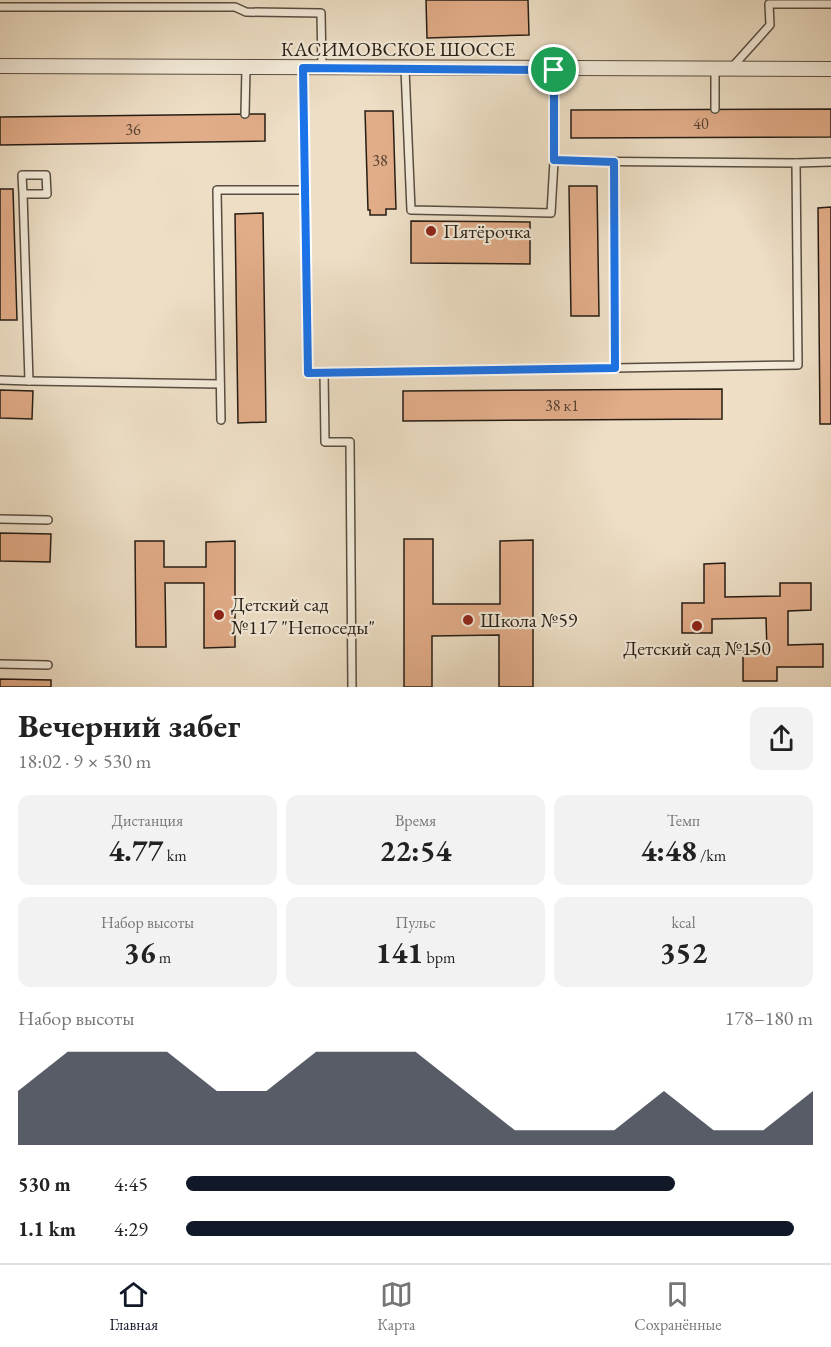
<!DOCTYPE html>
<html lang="ru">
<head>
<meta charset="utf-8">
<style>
	body { margin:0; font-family:"EB Garamond",serif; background:#f2f2f2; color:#222; height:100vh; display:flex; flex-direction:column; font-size:22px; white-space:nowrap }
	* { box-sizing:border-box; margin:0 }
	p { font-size:20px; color:#767676 }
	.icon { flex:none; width:33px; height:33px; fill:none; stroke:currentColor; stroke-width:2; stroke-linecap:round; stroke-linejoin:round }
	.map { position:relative; height:687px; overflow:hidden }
	.drawer { display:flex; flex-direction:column; background:#fff; flex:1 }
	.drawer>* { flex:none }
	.pin { position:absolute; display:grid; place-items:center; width:51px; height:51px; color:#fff; margin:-26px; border:3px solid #fff; border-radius:50%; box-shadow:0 2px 6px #0007 }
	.round { display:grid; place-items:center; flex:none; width:63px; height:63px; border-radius:12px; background:#f2f2f2 }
	.headline { display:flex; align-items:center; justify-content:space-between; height:102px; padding:0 18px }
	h1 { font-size:33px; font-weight:700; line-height:45px }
	.stats { display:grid; grid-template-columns:repeat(3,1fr); gap:9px; height:102px; padding:6px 18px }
	.stats div { display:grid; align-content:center; border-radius:12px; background:#f2f2f2; text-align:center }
	.stats b { font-size:30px; font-weight:700 }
	.stats small { font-size:16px; font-weight:400 }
	.stats p { font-size:16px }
	.chart { height:168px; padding:12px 18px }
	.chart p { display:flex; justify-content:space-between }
	.chart svg { width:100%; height:108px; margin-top:6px; fill:#111827; opacity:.7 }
	ul { padding:0 18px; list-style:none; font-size:20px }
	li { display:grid; grid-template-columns:96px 72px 1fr; align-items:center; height:45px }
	li i { height:15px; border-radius:8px; background:#111827 }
	.dock { display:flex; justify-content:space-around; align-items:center; height:84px; border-top:2px solid #e0e0e0; background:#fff; font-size:16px; color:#767676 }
	.dock a { display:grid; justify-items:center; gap:3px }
	.dock .on { color:#111827 }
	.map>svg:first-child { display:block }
	.building { fill:#e1ac88; stroke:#261d14; stroke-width:1.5 }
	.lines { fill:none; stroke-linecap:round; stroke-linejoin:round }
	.lane-casing { stroke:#584d40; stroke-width:10 }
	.street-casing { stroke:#584d40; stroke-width:16 }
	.lane { stroke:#f3ead9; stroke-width:7 }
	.street { stroke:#f3ead9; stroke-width:14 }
	.route-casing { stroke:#fff; stroke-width:12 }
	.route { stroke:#1a73e8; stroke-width:8 }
	.poi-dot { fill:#8f2418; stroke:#f3ead9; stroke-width:2 }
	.labels { text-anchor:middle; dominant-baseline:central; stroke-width:4.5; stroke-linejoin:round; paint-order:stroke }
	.number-label { font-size:16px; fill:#554131 }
	.street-label { font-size:20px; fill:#261d14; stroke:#f3ead9 }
	.poi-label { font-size:20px; fill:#261d14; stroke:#f3ead9; text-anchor:start }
</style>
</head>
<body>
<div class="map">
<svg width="831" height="687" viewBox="0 0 831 687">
	<rect width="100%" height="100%" fill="#eddec5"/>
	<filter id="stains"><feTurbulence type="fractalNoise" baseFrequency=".00333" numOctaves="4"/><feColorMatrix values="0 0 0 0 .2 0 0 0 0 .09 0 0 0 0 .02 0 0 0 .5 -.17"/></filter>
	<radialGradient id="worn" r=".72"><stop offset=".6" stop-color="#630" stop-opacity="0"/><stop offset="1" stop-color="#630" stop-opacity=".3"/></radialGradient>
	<g class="building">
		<path d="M426 0H528L529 35 427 38Z"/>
		<path d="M831 109V137L571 138V110Z"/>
		<path d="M365 111H393L396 209H386V215H370V210H368Z"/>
		<path d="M265 114V141L0 145V117Z"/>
		<path d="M569 186H597L599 316H571Z"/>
		<path d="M0 189H13L17 320H0Z"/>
		<path d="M831 207V424H820L818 208Z"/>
		<path d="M263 213 266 422 238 423 235 214Z"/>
		<path d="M411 221 530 222V264L411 263Z"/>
		<path d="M722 389V419L403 421V391Z"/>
		<path d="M0 390 33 391 32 419 0 418Z"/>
		<path d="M0 533 51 534 50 562 0 561Z"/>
		<path d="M404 539H433V604H500V541L533 540V687H499V635L432 636V687H404Z"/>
		<path d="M135 541H164V567H206V542L235 541V647L204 648V583H165L166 647H136Z"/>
		<path d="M725 563V597L780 596V583H811V610L788 611V645L823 644V667H777V681H743V651H767L766 618 712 619V633H682V603H704V564Z"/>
		<path d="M0 679 51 680V687H0Z"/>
	</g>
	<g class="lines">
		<g class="lane-casing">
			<g id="lane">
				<path d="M0 7H235L246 12 321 13 322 68"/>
				<path d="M303 68 308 373 798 365 796 163 831 162"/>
				<path d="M405 69 411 210 551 213 554 161"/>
				<path d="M553 70 554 161 796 163"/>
				<path d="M735 70V64L770 25 769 4H831"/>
				<path d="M715 109V70"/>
				<path d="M245 114 246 68"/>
				<path d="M614 162 615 367"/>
				<path d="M324 372 325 442H350L352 687"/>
				<path d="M0 380 29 381 23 194 22 175H46L47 194H23"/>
				<path d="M29 381 220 384"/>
				<path d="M221 420 217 190H305"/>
				<path d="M0 519 48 520"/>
				<path d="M0 664 48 665"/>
			</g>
		</g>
		<g class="street-casing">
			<path id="street" d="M0 66 831 69"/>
		</g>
		<use href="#lane" class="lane"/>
		<use href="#street" class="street"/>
	</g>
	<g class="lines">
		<g class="route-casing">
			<path id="route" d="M303 68 554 70V160L614 162 615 368 308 373Z"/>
		</g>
		<use href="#route" class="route"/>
	</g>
	<g class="poi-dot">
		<circle cx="431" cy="231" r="6"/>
		<circle cx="219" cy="615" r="6"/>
		<circle cx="468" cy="620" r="6"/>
		<circle cx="697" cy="626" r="6"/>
	</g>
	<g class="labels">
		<g class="number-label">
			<text x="701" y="123">40</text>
			<text x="133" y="129">36</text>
			<text x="380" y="160">38</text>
			<text x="562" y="405">38 к1</text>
		</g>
		<g class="street-label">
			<text x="398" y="49">КАСИМОВСКОЕ ШОССЕ</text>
		</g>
		<g class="poi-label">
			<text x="443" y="231">Пятёрочка</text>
			<text x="231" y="604">Детский сад<tspan x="231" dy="23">№117 "Непоседы"</tspan></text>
			<text x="480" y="620">Школа №59</text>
			<text x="697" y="648" text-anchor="middle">Детский сад №150</text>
		</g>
	</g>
	<rect width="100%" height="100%" filter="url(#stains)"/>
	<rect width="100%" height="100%" fill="url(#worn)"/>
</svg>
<div class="pin" style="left:554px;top:70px;background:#1e9e55"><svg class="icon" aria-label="arrive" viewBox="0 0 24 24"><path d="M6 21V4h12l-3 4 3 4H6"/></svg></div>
</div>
<section class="drawer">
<div class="headline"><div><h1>Вечерний забег</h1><p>18:02 · 9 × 530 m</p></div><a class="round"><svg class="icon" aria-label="share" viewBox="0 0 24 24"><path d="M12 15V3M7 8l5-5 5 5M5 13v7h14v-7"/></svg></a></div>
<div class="stats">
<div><p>Дистанция</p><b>4.77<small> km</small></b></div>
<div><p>Время</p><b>22:54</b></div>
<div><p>Темп</p><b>4:48<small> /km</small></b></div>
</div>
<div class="stats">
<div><p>Набор высоты</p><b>36<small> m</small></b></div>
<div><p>Пульс</p><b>141<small> bpm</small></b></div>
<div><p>kcal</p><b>352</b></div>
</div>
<div class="chart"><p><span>Набор высоты</span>178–180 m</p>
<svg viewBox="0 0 160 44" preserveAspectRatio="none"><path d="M0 44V22L10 6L20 6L30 6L40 22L50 22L60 6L70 6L80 6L90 22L100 38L110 38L120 38L130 22L140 38L150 38L160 22V44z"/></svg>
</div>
<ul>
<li><b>530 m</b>4:45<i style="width:78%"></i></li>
<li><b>1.1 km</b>4:29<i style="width:97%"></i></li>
</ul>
</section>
<nav class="dock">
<a class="on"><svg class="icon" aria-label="home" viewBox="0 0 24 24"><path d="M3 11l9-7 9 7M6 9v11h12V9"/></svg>Главная</a>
<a><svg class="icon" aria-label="map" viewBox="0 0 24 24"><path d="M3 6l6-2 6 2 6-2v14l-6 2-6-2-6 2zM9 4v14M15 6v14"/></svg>Карта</a>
<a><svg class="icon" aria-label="saved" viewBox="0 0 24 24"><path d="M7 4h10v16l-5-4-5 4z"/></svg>Сохранённые</a>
</nav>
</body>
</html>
